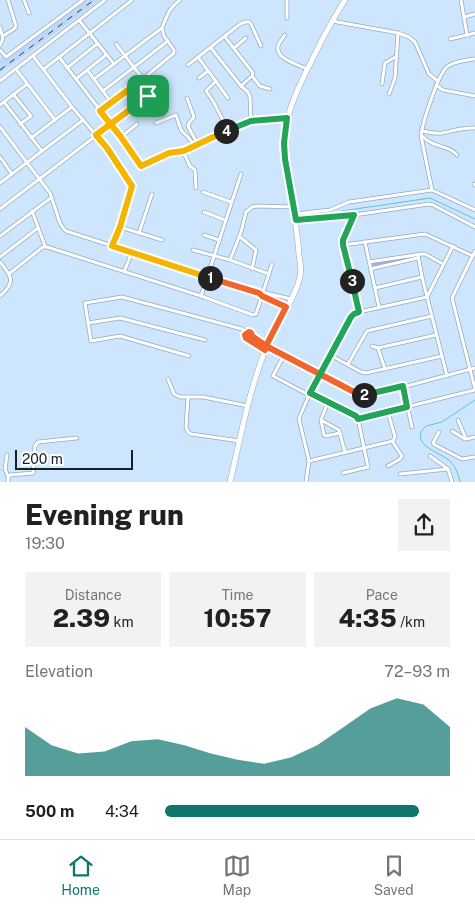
<!DOCTYPE html>
<html lang="en">
<head>
<meta charset="utf-8">
<style>
	body { margin:0; font-family:"Public Sans",sans-serif; background:#f2f2f2; color:#202124; height:100vh; display:flex; flex-direction:column; font-size:19px; white-space:nowrap }
	* { box-sizing:border-box; margin:0 }
	p { font-size:16px; color:#757577 }
	.icon { flex:none; width:28px; height:28px; fill:none; stroke:currentColor; stroke-width:2; stroke-linecap:round; stroke-linejoin:round }
	.map { position:relative; height:482px; overflow:hidden }
	.side { display:flex; flex-direction:column; background:#fff; flex:1 }
	.side>* { flex:none }
	.scale { position:absolute; left:15px; bottom:12px; width:118px; box-sizing:border-box; padding-left:5px; border:2px solid #161f28; border-top:0; font-size:14px; line-height:18px; white-space:nowrap; color:#161f28; -webkit-text-stroke:4px #fff; paint-order:stroke }
	.pin { position:absolute; display:grid; place-items:center; width:42px; height:42px; color:#fff; margin:-21px; border-radius:10px; box-shadow:0 2px 8px #0006 }
	.km { position:absolute; width:25px; height:25px; margin:-12px; border-radius:50%; background:#222; color:#fff; font-size:14px; line-height:25px; text-align:center }
	.round { display:grid; place-items:center; flex:none; width:52px; height:52px; border-radius:0px; background:#f2f2f2 }
	.headline { display:flex; align-items:center; justify-content:space-between; height:85px; padding:0 25px }
	h1 { font-size:28px; font-weight:800; line-height:38px }
	.metrics { display:grid; grid-template-columns:repeat(3,1fr); gap:8px; height:85px; padding:5px 25px }
	.metrics div { display:grid; align-content:center; border-radius:0px; background:#f2f2f2; text-align:center }
	.metrics b { font-size:25px; font-weight:800 }
	.metrics small { font-size:14px; font-weight:400 }
	.metrics p { font-size:14px }
	.chart { height:140px; padding:10px 25px }
	.chart p { display:flex; justify-content:space-between }
	.chart svg { width:100%; height:90px; margin-top:5px; fill:#0f766e; opacity:.7 }
	ul { padding:0 25px; list-style:none; font-size:16px }
	li { display:grid; grid-template-columns:80px 60px 1fr; align-items:center; height:38px }
	li i { height:12px; border-radius:6px; background:#0f766e }
	.menu { display:flex; justify-content:space-around; align-items:center; height:70px; border-top:1px solid #e0e0e0; background:#fff; font-size:14px; color:#757577 }
	.menu a { display:grid; justify-items:center; gap:2px }
	.menu .active { color:#0f766e }
	.map>svg:first-child { display:block }
	.built { fill:#bdd9f8 }
	.park { fill:#b0abe8 }
	.lines { fill:none; stroke-linecap:round; stroke-linejoin:round }
	.stream { stroke:#60c3d3; stroke-width:1 }
	.minor-casing { stroke:#93aac1; stroke-width:4.5 }
	.primary-casing { stroke:#93aac1; stroke-width:6 }
	.minor { stroke:#fff; stroke-width:3 }
	.primary { stroke:#fff; stroke-width:5 }
	.rail { stroke:#2e3944; stroke-width:1; stroke-dasharray:6 6; stroke-linecap:butt }
	.split-1-casing { stroke:#fff; stroke-width:10 }
	.split-2-casing { stroke:#fff; stroke-width:10 }
	.split-3-casing { stroke:#fff; stroke-width:10 }
	.split-4-casing { stroke:#fff; stroke-width:10 }
	.split-5-casing { stroke:#fff; stroke-width:10 }
	.split-1 { stroke:#f5b400; stroke-width:6 }
	.split-2 { stroke:#f0652b; stroke-width:6 }
	.split-3 { stroke:#22a559; stroke-width:6 }
	.split-4 { stroke:#22a559; stroke-width:6 }
	.split-5 { stroke:#f5b400; stroke-width:6 }
</style>
</head>
<body>
<div class="map">
<svg width="475" height="482" viewBox="0 0 475 482">
	<rect width="100%" height="100%" fill="#cde5fd"/>
	<path class="built" d="M81 0H100L0 73V59Z"/>
	<path class="park" d="M418 255V258L370 269 369 262Z"/>
	<g class="lines">
		<g class="stream">
			<path d="M342 211 430 198 475 219"/>
			<path d="M460 482C458 474 456 467 450 461 441 453 416 447 421 432 422 430 424 428 426 426L442 422 475 400"/>
		</g>
		<g class="minor-casing">
			<g id="minor">
				<path d="M24 0 29 13"/>
				<path d="M461 0 467 35 475 33"/>
				<path d="M464 17 475 14"/>
				<path d="M287 18V0"/>
				<path d="M79 20 114 64"/>
				<path d="M332 21 398 33 409 37 415 42 429 74 438 81"/>
				<path d="M0 27 3 39 0 45"/>
				<path d="M285 35C283 38 279 43 278 46 275 59 299 65 307 69"/>
				<path d="M3 36 14 29 16 26 8 0"/>
				<path d="M225 37 253 73 252 76 241 86"/>
				<path d="M450 39 467 35"/>
				<path d="M116 44 143 79"/>
				<path d="M211 48 241 86 248 92 250 97 251 121"/>
				<path d="M234 48 246 38"/>
				<path d="M0 50 6 57 83 0"/>
				<path d="M33 56 72 107 107 148 131 184V188L120 227 112 246"/>
				<path d="M59 57 121 137 141 166 169 153 183 151 188 149 211 138 248 122 287 118"/>
				<path d="M198 57 228 98"/>
				<path d="M188 65 240 24 245 22H249L251 24 261 46"/>
				<path d="M67 68 97 44"/>
				<path d="M16 69 55 120"/>
				<path d="M44 69 132 0"/>
				<path d="M88 71 111 102"/>
				<path d="M252 76 260 86 270 89"/>
				<path d="M199 78 208 71"/>
				<path d="M76 79 106 55"/>
				<path d="M94 79 162 28"/>
				<path d="M0 81 105 0"/>
				<path d="M216 81 206 91 213 101 228 130"/>
				<path d="M382 84 385 63 397 56"/>
				<path d="M436 85 443 90 475 96"/>
				<path d="M103 91 168 41"/>
				<path d="M13 94 31 116 20 124"/>
				<path d="M389 94 395 78 398 33"/>
				<path d="M187 98 194 117 189 123 188 126 198 145"/>
				<path d="M4 102 42 151"/>
				<path d="M0 105 27 84"/>
				<path d="M100 111 143 79 174 53V50L164 36 162 28C168 14 168 9 180 0"/>
				<path d="M156 123 176 115 181 130 188 137 195 146"/>
				<path d="M0 127 50 193 60 223 63 228 66 231 259 293 262 296 286 307"/>
				<path d="M422 131C428 132 435 134 442 133 454 131 462 127 475 128"/>
				<path d="M422 136C426 140 431 143 437 145 445 148 451 148 457 155"/>
				<path d="M121 137 137 124"/>
				<path d="M31 138 72 107"/>
				<path d="M183 151 190 166 195 170 196 188"/>
				<path d="M0 157 12 174"/>
				<path d="M0 183 83 120"/>
				<path d="M474 184 475 185"/>
				<path d="M432 190 421 136C422 124 439 71 448 66 456 61 466 60 475 59"/>
				<path d="M203 192 231 202"/>
				<path d="M0 209 148 96 149 94 146 88 140 81"/>
				<path d="M32 211 45 246"/>
				<path d="M204 212 225 220"/>
				<path d="M295 214 330 210 349 202 356 201 432 190 475 210"/>
				<path d="M354 215 343 240V245L359 312"/>
				<path d="M296 220 354 215 429 204 433 205 475 227"/>
				<path d="M120 227 162 240"/>
				<path d="M139 233 152 194"/>
				<path d="M204 235 219 240"/>
				<path d="M0 236 52 197"/>
				<path d="M240 237 256 250 252 269"/>
				<path d="M365 242 379 307"/>
				<path d="M343 245 425 234 473 256"/>
				<path d="M193 250 230 260 269 274"/>
				<path d="M475 251 452 298 475 389"/>
				<path d="M418 255 422 277 447 376"/>
				<path d="M0 257 38 228"/>
				<path d="M230 260 241 232 246 212 252 207 257 206 293 207"/>
				<path d="M0 262C12 276 16 283 0 296"/>
				<path d="M369 262 422 254H425L443 264"/>
				<path d="M370 269 418 258"/>
				<path d="M124 272 132 252"/>
				<path d="M10 273 43 247H47L201 296 253 315 256 314 272 264"/>
				<path d="M375 288 422 277"/>
				<path d="M262 292 291 299"/>
				<path d="M201 296 241 174"/>
				<path d="M88 323 120 318 205 340"/>
				<path d="M252 336 266 346 362 395 403 387 475 368"/>
				<path d="M248 339 252 336 251 333 249 332 245 335 246 338 265 350"/>
				<path d="M372 346 378 348 385 369"/>
				<path d="M378 348 436 335"/>
				<path d="M284 355 273 376 309 395"/>
				<path d="M330 355 361 372 366 373 442 356"/>
				<path d="M189 356 120 336 91 341 85 303 122 297 242 329 246 333"/>
				<path d="M348 364 367 331 432 316"/>
				<path d="M168 379 174 394 180 397H203L248 406"/>
				<path d="M403 387 412 427"/>
				<path d="M310 393 356 416 358 419 368 467 343 473"/>
				<path d="M188 397 186 427 188 432 191 434 240 441"/>
				<path d="M328 402 321 420 324 435 326 436 340 433"/>
				<path d="M358 419 475 390"/>
				<path d="M321 420 339 430 345 452"/>
				<path d="M458 420 466 439 475 437"/>
				<path d="M452 431 465 439"/>
				<path d="M439 432 433 443 435 445 462 459 475 457"/>
				<path d="M7 455 5 469 8 476"/>
				<path d="M430 456 448 469 452 482"/>
				<path d="M309 461 393 441 395 437 388 412"/>
				<path d="M388 466 400 459 402 456 392 441"/>
				<path d="M400 474 448 469"/>
				<path d="M8 482V478L10 475 33 473 35 446 38 442 77 438"/>
				<path d="M306 482 309 461 299 419 300 416 310 393 351 317 354 314 359 312 427 297 453 246"/>
			</g>
		</g>
		<g class="primary-casing">
			<path id="primary" d="M230 482C241 436 249 389 267 346 276 322 294 302 300 277 302 270 300 262 299 255 297 223 290 192 285 161 280 124 296 91 312 60 322 39 333 19 345 0"/>
		</g>
		<use href="#minor" class="minor"/>
		<use href="#primary" class="primary"/>
		<path class="rail" d="M0 70 94 0"/>
	</g>
	<g class="lines">
		<g class="split-1-casing">
			<path id="split-1" d="M148 96 96 135 107 148 132 186 120 227 112 246 210 278"/>
		</g>
		<g class="split-2-casing">
			<path id="split-2" d="M210 278 259 293 262 296 286 307 266 346 252 336 251 333 249 332 245 335 246 338 265 350 266 346 358 394 364 395"/>
		</g>
		<g class="split-3-casing">
			<path id="split-3" d="M352 281 359 312 354 314 351 317 310 393 356 416 358 419 407 407 403 386 364 395"/>
		</g>
		<g class="split-4-casing">
			<path id="split-4" d="M226 131 251 121 287 118 284 143 285 159 296 220 354 215 343 240V245L352 281"/>
		</g>
		<g class="split-5-casing">
			<path id="split-5" d="M148 96 149 94 146 88 140 81 100 111 121 137 141 166 169 153 183 151 188 149 226 131"/>
		</g>
		<use href="#split-1" class="split-1"/>
		<use href="#split-2" class="split-2"/>
		<use href="#split-3" class="split-3"/>
		<use href="#split-4" class="split-4"/>
		<use href="#split-5" class="split-5"/>
	</g>
</svg>
<div class="scale">200 m</div>
<div class="pin" style="left:148px;top:96px;background:#1e9e55"><svg class="icon" aria-label="arrive" viewBox="0 0 24 24"><path d="M6 21V4h12l-3 4 3 4H6"/></svg></div>
<b class="km" style="left:210px;top:278px">1</b>
<b class="km" style="left:364px;top:395px">2</b>
<b class="km" style="left:352px;top:281px">3</b>
<b class="km" style="left:226px;top:131px">4</b>
</div>
<section class="side">
<div class="headline"><div><h1>Evening run</h1><p>19:30</p></div><a class="round"><svg class="icon" aria-label="share" viewBox="0 0 24 24"><path d="M12 15V3M7 8l5-5 5 5M5 13v7h14v-7"/></svg></a></div>
<div class="metrics">
<div><p>Distance</p><b>2.39<small> km</small></b></div>
<div><p>Time</p><b>10:57</b></div>
<div><p>Pace</p><b>4:35<small> /km</small></b></div>
</div>
<div class="chart"><p><span>Elevation</span>72–93 m</p>
<svg viewBox="0 0 160 44" preserveAspectRatio="none"><path d="M0 44V20L10 29L20 33L30 32L40 27L50 26L60 29L70 33L80 36L90 38L100 35L110 29L120 20L130 11L140 6L150 9L160 20V44z"/></svg>
</div>
<ul>
<li><b>500 m</b>4:34<i style="width:89%"></i></li>
</ul>
</section>
<nav class="menu">
<a class="active"><svg class="icon" aria-label="home" viewBox="0 0 24 24"><path d="M3 11l9-7 9 7M6 9v11h12V9"/></svg>Home</a>
<a><svg class="icon" aria-label="map" viewBox="0 0 24 24"><path d="M3 6l6-2 6 2 6-2v14l-6 2-6-2-6 2zM9 4v14M15 6v14"/></svg>Map</a>
<a><svg class="icon" aria-label="saved" viewBox="0 0 24 24"><path d="M7 4h10v16l-5-4-5 4z"/></svg>Saved</a>
</nav>
</body>
</html>
